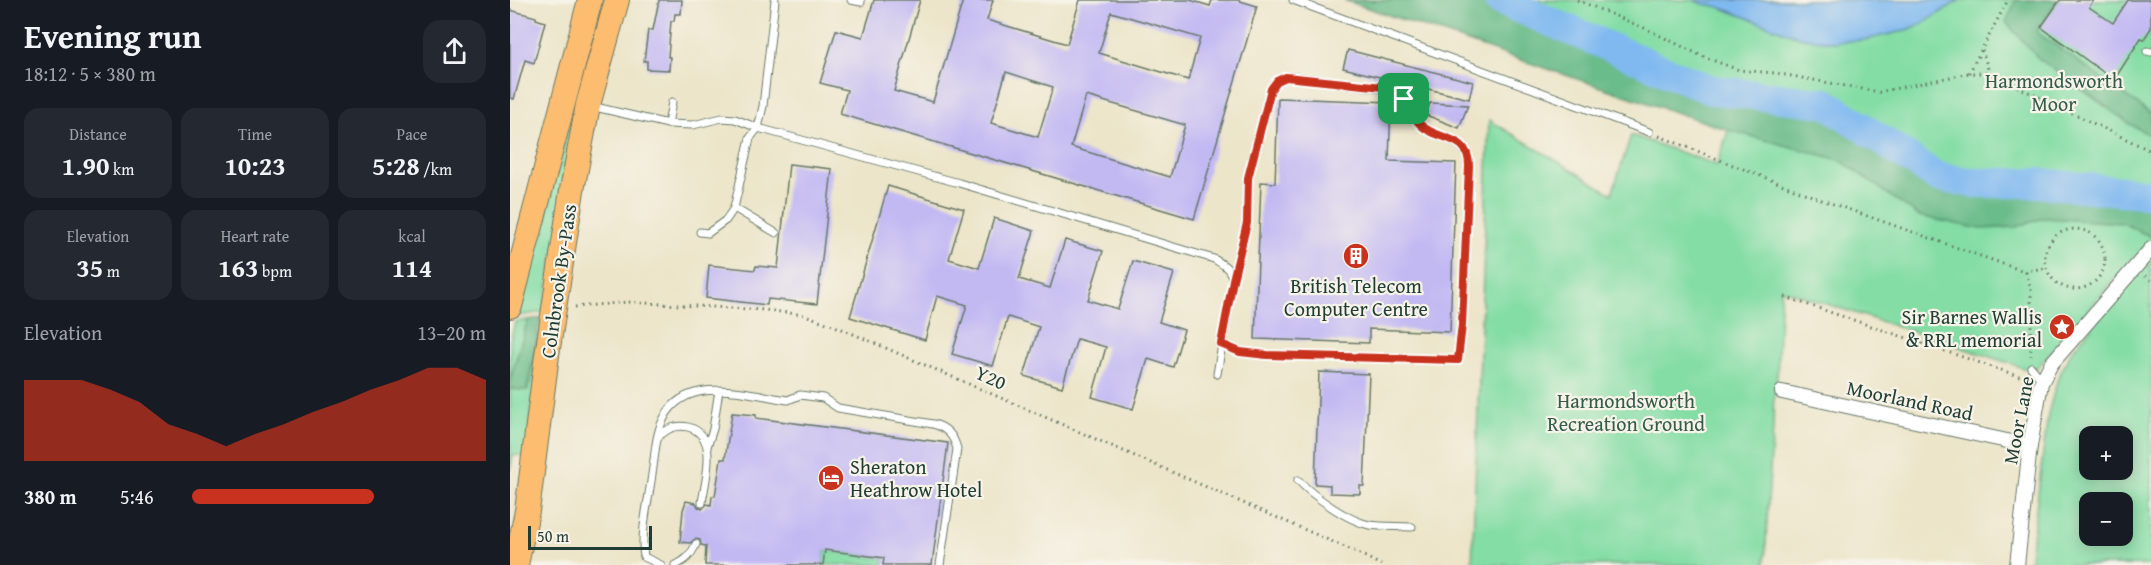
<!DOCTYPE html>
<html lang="en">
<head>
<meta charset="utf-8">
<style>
	body { margin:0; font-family:"Gentium Book Plus",serif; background:#242831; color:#f1f3f6; height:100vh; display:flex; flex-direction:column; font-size:22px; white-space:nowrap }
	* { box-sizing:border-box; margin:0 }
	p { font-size:20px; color:#9ea1a6 }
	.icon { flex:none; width:33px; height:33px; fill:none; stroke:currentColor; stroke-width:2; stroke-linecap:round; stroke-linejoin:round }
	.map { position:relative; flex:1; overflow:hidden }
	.panel { display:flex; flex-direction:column; background:#171b24; width:510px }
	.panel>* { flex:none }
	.fabs { position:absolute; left:1569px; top:426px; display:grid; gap:12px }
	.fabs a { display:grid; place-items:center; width:54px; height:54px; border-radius:12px; background:#171b24; box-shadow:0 3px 15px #0003; font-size:30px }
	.scale { position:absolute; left:18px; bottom:15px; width:124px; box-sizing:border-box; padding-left:6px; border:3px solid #1f3d34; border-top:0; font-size:16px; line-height:21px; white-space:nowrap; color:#1f3d34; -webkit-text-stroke:4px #f7f3e8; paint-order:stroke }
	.pin { position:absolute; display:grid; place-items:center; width:51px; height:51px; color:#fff; margin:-26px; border-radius:12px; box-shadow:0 3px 9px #0006 }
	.round { display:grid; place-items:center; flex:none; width:63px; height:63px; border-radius:18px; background:#242831 }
	.headline { display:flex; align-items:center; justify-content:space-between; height:102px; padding:0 24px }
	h1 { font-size:33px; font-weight:700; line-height:45px }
	.metrics { display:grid; grid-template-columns:repeat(3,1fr); gap:9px; height:102px; padding:6px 24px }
	.metrics div { display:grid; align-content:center; border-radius:15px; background:#242831; text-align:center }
	.metrics b { font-size:26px; font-weight:700 }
	.metrics small { font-size:16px; font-weight:400 }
	.metrics p { font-size:16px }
	.chart { height:168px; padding:12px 24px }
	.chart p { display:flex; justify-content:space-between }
	.chart svg { width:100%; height:108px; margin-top:6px; fill:#c8321e; opacity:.7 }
	ul { padding:0 24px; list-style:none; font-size:20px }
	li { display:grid; grid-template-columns:96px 72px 1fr; align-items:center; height:45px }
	li i { height:15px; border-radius:8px; background:#c8321e }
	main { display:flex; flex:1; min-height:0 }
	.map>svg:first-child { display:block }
	.green { fill:#83dda4; stroke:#518d6c; stroke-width:1.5; fill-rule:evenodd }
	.forest { fill:#6abc8a; stroke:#447c5f; stroke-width:1.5 }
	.water { fill:#80b9f0; stroke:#507b92; stroke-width:1.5 }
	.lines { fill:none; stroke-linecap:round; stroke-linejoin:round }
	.river { stroke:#80b9f0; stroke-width:30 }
	.building { fill:#c2b9f3; fill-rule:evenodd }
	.service-casing { stroke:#677868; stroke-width:9 }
	.minor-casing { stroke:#677868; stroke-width:16 }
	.trunk-casing { stroke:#677868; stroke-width:26 }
	.path { stroke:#677868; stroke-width:3; stroke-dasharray:1.5 4.5; stroke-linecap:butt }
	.service { stroke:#fff; stroke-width:7 }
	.minor { stroke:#fff; stroke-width:14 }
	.trunk { stroke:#fcbd6f; stroke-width:24 }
	.route-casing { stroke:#fff; stroke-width:12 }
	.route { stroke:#c8321e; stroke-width:8 }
	.labels { text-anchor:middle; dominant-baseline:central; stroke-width:4.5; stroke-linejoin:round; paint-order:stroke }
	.park-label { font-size:20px; fill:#335d4a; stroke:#f7f3e8 }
	.street-label { font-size:20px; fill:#1f3d34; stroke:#f7f3e8 }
	.poi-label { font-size:20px; fill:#1f3d34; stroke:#f7f3e8 }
</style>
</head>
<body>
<main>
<section class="panel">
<div class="headline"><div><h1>Evening run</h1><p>18:12 · 5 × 380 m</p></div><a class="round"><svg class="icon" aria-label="share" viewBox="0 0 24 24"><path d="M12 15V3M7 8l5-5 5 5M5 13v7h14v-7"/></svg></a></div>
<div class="metrics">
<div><p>Distance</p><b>1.90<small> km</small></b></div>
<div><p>Time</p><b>10:23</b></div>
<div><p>Pace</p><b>5:28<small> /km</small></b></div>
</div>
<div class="metrics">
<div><p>Elevation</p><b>35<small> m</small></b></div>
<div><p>Heart rate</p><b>163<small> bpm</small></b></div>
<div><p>kcal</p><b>114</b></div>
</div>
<div class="chart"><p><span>Elevation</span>13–20 m</p>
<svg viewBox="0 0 160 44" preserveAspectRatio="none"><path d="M0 44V11L10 11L20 11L30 15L40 20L50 29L60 33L70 38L80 33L90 29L100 24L110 20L120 15L130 11L140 6L150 6L160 11V44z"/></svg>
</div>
<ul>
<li><b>380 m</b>5:46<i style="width:62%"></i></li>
</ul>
</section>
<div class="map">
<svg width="1641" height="565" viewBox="0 0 1641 565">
	<rect width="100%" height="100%" fill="#f7f3e8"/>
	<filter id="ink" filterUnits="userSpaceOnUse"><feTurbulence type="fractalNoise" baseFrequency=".0167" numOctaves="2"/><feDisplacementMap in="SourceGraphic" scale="12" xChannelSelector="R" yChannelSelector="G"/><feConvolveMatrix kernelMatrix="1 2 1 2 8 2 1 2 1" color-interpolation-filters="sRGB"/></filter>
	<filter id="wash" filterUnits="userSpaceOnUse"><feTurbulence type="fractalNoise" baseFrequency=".008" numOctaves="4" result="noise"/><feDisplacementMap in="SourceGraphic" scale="24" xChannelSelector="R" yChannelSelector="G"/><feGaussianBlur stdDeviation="1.35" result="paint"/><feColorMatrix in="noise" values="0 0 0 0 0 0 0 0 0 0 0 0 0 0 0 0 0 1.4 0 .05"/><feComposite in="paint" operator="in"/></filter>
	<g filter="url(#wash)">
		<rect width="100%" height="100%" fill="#ece5c9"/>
		<g class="green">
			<path d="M989 0H1641V194L1529 183H1465L1427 177 1316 103 1201 90Z"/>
			<path d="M90 7 93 8 33 312 8 316Z"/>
			<path d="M1228 100 1312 112 1423 185 1453 190 1641 202V239L1563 327 1552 317 1543 327 1553 337 1527 368 1517 369 1271 289 1267 378C1262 394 1264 412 1263 429 1259 475 1257 520 1255 565H962L979 120 1102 194 1121 135 1207 165Z"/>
			<path d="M1641 255V565H1519L1538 414 1548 378 1561 352ZM1580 436H1612V470H1580ZM1580 502H1612V536H1580Z"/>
			<path d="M18 320 0 380V341L5 322Z"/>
			<path d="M29 334 16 456 3 455 0 471V389L18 390Z"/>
			<path d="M315 550 374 558 373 565H313Z"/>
		</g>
		<g class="forest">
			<path d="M834 0H976L1200 94 1312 112 1423 185 1453 190 1641 202V237L1613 223 1534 218 1506 227 1471 229 1409 216 1330 160 1218 130Z"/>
			<path d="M1506 0H1547L1527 32 1641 114V136L1620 124 1528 58 1496 22Z"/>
			<path d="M31 318 17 390 0 389V380L18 320Z"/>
		</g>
		<path class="water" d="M1184 0H1450L1412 24 1394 31 1354 40 1320 42 1289 37 1206 6 1193 4Z"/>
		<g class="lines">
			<path class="river" d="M989 0 1201 90 1316 103 1427 177 1465 183H1529L1641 194"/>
		</g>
		<g id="blocks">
			<g class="building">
				<path d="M149 0H172L171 14H165L164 21H161L158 57H160L159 70 137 69V61H134L138 30H143Z"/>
				<path d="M364 0H410L384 91 423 102 453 0H483L477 20 557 44 570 0H680L700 6 702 0H727L747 6 684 219 330 114 337 90 310 83 326 30 353 37ZM601 12 690 38 678 80 589 53ZM496 72 543 87 528 137 481 123ZM576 96 675 125 660 177 561 147Z"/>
				<path d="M1550 0H1584L1579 7 1603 23 1618 0H1641V28L1634 39 1631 38 1604 80 1531 27Z"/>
				<path d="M0 10 26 17V19L35 22 24 63 15 60 4 99 0 98Z"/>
				<path d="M838 50 963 82 959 99 833 68Z"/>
				<path d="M768 98 881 102 879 161 946 163 940 332 859 329V343L745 339 751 182 765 183Z"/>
				<path d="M920 103 958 105 949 128 916 115Z"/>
				<path d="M279 164 322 169 307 304 258 299 257 305 196 298 199 265 245 270 246 266 268 268Z"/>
				<path d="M378 186 454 209 439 259 469 268 484 218 524 231 509 279 540 288 555 240 593 251 578 300 608 309 623 261 664 273 649 322 674 330 663 367 638 359 623 409 582 397 596 347 567 339 552 387 514 376 529 327 498 317 483 366 442 354 457 305 427 296 415 340 340 317Z"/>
				<path d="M809 372 859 374 854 486H850V494L820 493V485L805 484Z"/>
				<path d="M222 413 246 415V418L438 443 422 565H373L374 558 315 550 313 565H195L196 546 191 545 190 540 185 539 180 543 170 542 173 510 176 501 186 503 188 507 192 509 197 504 201 505 202 496H205L211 459H215Z"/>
			</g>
		</g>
	</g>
	<g filter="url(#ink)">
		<use href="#blocks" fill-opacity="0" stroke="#677868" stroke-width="1.5"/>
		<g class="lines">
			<g class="service-casing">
				<g id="service">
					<path d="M265 0 253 106 248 128 449 183 704 259C714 265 720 268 723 280L707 374"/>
					<path d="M341 0 351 2"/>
					<path d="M783 0 1139 132"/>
					<path d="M1637 51 1641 52"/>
					<path d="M81 106 158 124 183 125 212 118 225 119 248 128 240 138 224 208 216 220 198 233 190 232"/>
					<path d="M158 124 162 102"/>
					<path d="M224 208 266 233"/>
					<path d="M711 344 731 352 757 355 948 360 952 325 959 167C958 134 927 142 909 123 898 112 896 98 882 90L787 77C776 76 766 79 761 89L738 178 737 223 723 280"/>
					<path d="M1521 367 1532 380"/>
					<path d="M148 437C157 429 166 424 178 427 210 435 195 480 192 503"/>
					<path d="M198 444 203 429 209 390"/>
					<path d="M788 480C803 496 838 521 860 525 873 527 888 526 902 527"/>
					<path d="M151 565 134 557C130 533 139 499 142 474 145 457 145 436 153 420 175 373 238 394 278 400L290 395 313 398 328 408 423 424C436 427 444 436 447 449L430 565"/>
					<path d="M165 565C176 561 181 555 186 544"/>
				</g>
			</g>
			<g class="minor-casing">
				<g id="minor">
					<path d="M1272 392 1520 446"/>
					<path d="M1507 565 1520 446 1531 383 1541 364 1641 249"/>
				</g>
			</g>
			<g class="trunk-casing">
				<g id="trunk">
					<path d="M0 306 80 0"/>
					<path d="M6 565 17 511 37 355 62 190 78 105 107 0"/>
				</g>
			</g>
			<g class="path">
				<path d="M1067 0 1132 27 1194 57 1229 70 1265 73 1369 92 1459 73H1479L1641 151"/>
				<path d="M1472 50 1479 72"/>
				<path d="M1459 73 1498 0"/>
				<path d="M1149 136 1312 200 1516 272 1536 267"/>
				<circle cx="1565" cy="259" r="30"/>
				<path d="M1516 272 1521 289V356"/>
				<path d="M1635 276 1641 281"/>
				<path d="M1275 297 1515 378"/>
				<path d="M65 307 118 302 255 310 295 315 325 326 844 551 871 565"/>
			</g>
			<use href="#service" class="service"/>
			<use href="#minor" class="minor"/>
			<use href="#trunk" class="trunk"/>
		</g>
	</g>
	<g class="lines" filter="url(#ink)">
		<g class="route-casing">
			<path id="route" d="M776 77 873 87C899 95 895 112 912 126 923 136 940 136 951 145 957 150 959 158 959 166L952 325 948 360 757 355 730 352 711 344 723 280 737 223 738 178 761 89 767 81Z"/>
		</g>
		<use href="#route" class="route"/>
	</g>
	<defs>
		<g id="building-disc" transform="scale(1.35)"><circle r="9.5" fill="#c8321e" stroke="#f7f3e8"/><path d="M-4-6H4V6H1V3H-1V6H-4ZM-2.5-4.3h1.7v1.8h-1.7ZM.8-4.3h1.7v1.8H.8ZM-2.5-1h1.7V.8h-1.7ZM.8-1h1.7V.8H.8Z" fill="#fff"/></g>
		<g id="sight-disc" transform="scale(1.35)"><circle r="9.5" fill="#c8321e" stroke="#f7f3e8"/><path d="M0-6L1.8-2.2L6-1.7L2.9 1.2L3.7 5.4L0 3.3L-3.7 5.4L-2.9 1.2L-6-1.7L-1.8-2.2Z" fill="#fff"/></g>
		<g id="hotel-disc" transform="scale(1.35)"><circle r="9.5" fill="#c8321e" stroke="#f7f3e8"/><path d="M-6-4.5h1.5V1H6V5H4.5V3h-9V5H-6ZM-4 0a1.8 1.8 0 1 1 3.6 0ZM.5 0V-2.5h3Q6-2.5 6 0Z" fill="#fff"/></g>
	</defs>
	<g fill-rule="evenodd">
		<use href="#building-disc" x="846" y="256"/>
		<use href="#sight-disc" x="1552" y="327"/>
		<use href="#hotel-disc" x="321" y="478"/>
	</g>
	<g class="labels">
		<g class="park-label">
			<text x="1544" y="80">Harmondsworth<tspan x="1544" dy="23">Moor</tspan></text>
			<text x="1116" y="400">Harmondsworth<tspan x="1116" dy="23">Recreation Ground</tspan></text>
		</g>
		<g class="street-label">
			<text transform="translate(48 281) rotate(-82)">Colnbrook By-Pass</text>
			<text transform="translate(481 377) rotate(24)">Y20</text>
			<text transform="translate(1400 400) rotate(12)">Moorland Road</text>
			<text transform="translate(1508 420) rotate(-79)">Moor Lane</text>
		</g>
		<g class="poi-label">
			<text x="846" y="285">British Telecom<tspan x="846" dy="23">Computer Centre</tspan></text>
			<text x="1532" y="316" text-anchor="end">Sir Barnes Wallis<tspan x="1532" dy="23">&amp; RRL memorial</tspan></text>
			<text x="340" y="466" text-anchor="start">Sheraton<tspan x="340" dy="23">Heathrow Hotel</tspan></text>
		</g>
	</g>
</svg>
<div class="fabs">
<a>+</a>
<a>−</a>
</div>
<div class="scale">50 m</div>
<div class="pin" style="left:894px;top:99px;background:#1e9e55"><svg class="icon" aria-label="arrive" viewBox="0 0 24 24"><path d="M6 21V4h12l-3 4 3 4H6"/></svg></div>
</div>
</main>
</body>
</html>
